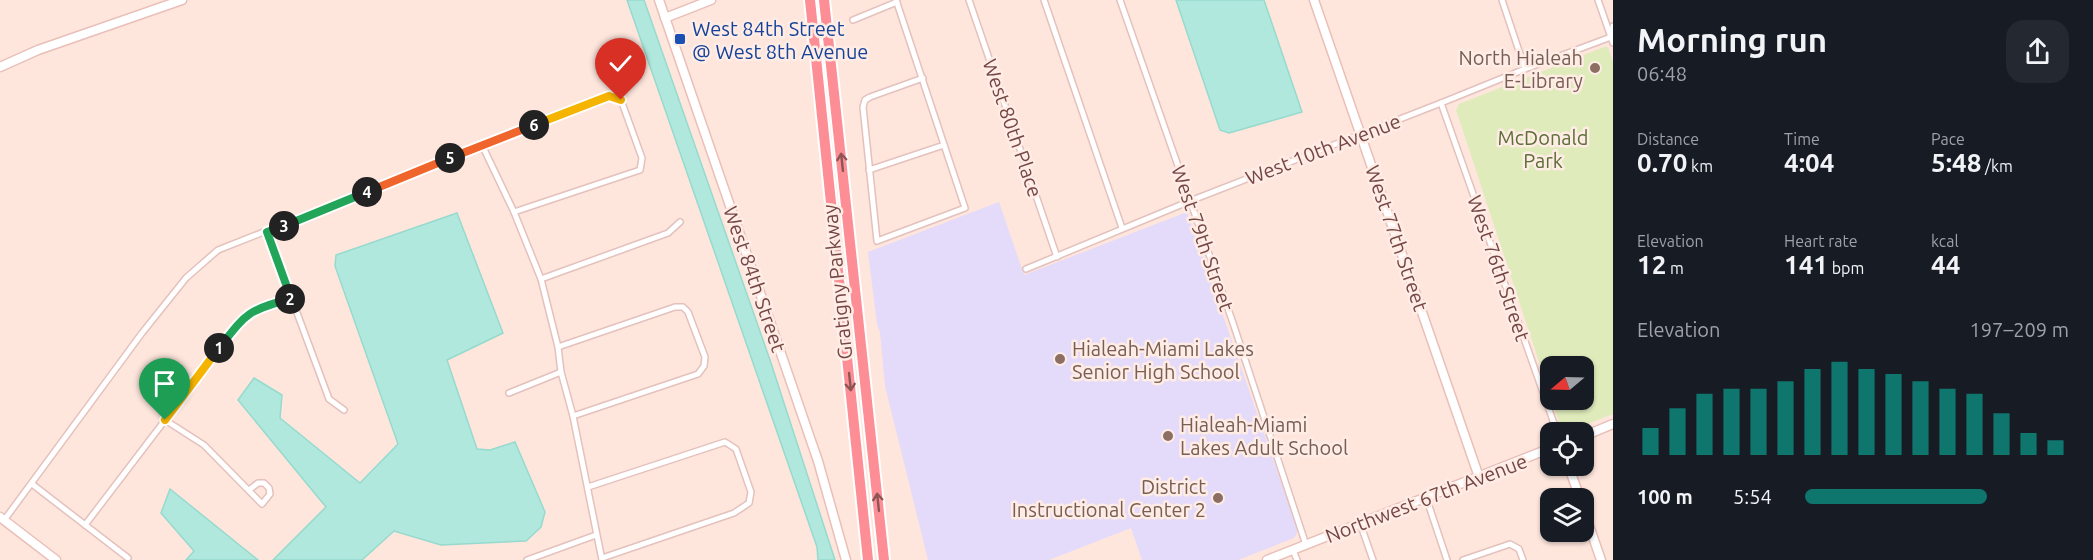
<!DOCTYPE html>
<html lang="en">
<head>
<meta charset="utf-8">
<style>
	body { margin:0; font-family:Ubuntu,sans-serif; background:#242831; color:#f1f3f6; height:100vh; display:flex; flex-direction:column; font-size:22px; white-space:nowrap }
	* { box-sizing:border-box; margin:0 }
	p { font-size:20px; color:#9ea1a6 }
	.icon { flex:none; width:33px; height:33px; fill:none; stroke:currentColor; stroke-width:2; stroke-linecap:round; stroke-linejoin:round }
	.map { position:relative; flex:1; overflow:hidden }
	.drawer { display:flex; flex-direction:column; background:#171b24; width:480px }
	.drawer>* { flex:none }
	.needle { width:39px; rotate:251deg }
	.controls { position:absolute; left:1540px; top:356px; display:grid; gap:12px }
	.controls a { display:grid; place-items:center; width:54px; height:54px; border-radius:12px; background:#171b24; box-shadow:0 2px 4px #0004; font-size:30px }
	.pin { position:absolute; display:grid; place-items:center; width:51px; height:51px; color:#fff; margin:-62px -26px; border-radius:50% 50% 50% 0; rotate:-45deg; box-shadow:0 0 6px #0007 }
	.pin .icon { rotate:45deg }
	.km { position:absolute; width:30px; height:30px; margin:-15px; border-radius:50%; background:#222; color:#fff; font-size:16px; line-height:30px; text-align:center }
	.round { display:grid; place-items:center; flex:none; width:63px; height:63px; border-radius:18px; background:#242831 }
	.overview { display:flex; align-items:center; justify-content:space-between; height:102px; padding:0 24px }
	h1 { font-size:33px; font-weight:700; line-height:45px }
	.stats { display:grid; grid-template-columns:repeat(3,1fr); gap:9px; height:102px; padding:6px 24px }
	.stats div { display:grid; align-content:center }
	.stats b { font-size:26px; font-weight:700 }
	.stats small { font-size:16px; font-weight:400 }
	.stats p { font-size:16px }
	.chart { height:168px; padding:12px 24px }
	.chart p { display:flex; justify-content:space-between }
	.chart svg { width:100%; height:108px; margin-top:6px; stroke:#0f766e; stroke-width:6 }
	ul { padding:0 24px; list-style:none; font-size:20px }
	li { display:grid; grid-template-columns:96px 72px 1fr; align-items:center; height:45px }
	li i { height:15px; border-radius:8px; background:#0f766e }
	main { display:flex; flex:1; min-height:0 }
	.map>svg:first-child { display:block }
	.education { fill:#e4dafa }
	.green { fill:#dfebbb }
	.water { fill:#b1e8de; stroke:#96dace; stroke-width:1.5 }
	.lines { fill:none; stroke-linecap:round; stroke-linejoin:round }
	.street-casing { stroke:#e4c1bc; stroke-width:8 }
	.secondary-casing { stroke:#e9bfb8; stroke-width:11 }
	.highway-casing { stroke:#fff; stroke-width:14 }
	.street { stroke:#fff; stroke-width:5 }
	.secondary { stroke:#fff; stroke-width:8 }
	.highway { stroke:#fd8e96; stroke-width:10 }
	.oneway { stroke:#8f5454 }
	.split-1-casing { stroke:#fff; stroke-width:12 }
	.split-2-casing { stroke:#fff; stroke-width:12 }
	.split-3-casing { stroke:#fff; stroke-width:12 }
	.split-4-casing { stroke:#fff; stroke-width:12 }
	.split-5-casing { stroke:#fff; stroke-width:12 }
	.split-6-casing { stroke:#fff; stroke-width:12 }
	.split-7-casing { stroke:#fff; stroke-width:12 }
	.split-1 { stroke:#f5b400; stroke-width:8 }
	.split-2 { stroke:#22a559; stroke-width:8 }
	.split-3 { stroke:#22a559; stroke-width:8 }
	.split-4 { stroke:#22a559; stroke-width:8 }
	.split-5 { stroke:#f0652b; stroke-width:8 }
	.split-6 { stroke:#f0652b; stroke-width:8 }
	.split-7 { stroke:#f5b400; stroke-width:8 }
	.transit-dot { fill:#1a4fb4; stroke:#ffece5; stroke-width:2 }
	.education-dot { fill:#8d6e63; stroke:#ffece5; stroke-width:2 }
	.labels { text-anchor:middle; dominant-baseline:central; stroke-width:5; stroke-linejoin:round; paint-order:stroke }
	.transit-label { font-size:20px; fill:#164399; stroke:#ffece5; text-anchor:start }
	.education-label { font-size:20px; fill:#785e54; stroke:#ffece5; text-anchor:end }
	.street-label { font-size:20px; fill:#744644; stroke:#ffece5 }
	.park-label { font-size:20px; fill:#5b6f37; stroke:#ffece5 }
</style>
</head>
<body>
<main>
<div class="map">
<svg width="1613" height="560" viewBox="0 0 1613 560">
	<rect width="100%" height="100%" fill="#fee6dd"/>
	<path class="education" d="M999 202 1024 275 1187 212 1298 531 1294 538 1238 560H1142L1131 528 1049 560H928L885 386 880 332 877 324 868 252Z"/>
	<path class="green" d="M1604 47H1608L1613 62V414L1570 431 1560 425 1551 399H1584V366H1551V398L1456 110 1459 104Z"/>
	<g class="water">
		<path d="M627 0H644L771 363 835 560H818L817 547Z"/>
		<path d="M1176 0H1264L1302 112 1229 133 1220 130Z"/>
		<path d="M457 213 503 333 447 360 477 449 490 450 515 442 545 512 541 527 526 541 441 545 394 531 362 560H273L326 507 238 400 254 378 282 395 280 418 360 483 398 444 335 266 336 255Z"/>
		<path d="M170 489 258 560H186L194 551 161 513Z"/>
	</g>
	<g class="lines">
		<g class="street-casing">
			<g id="street">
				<path d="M896 0 965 208 877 241 863 107 865 100 870 97 923 78"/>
				<path d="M969 0 1057 257"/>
				<path d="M1044 0 1122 228"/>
				<path d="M1120 0 1233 323 1306 545"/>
				<path d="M1502 0 1525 69"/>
				<path d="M1598 0 1613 43"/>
				<path d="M853 20 897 2"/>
				<path d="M1441 103 1557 432"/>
				<path d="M482 145 514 212 541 279 558 347 561 372 573 416 602 560"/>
				<path d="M869 170 944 145"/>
				<path d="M267 232 329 399 344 410"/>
				<path d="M1026 269 1190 201 1441 103 1525 69 1611 37 1613 26"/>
				<path d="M541 279 668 233 680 222"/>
				<path d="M558 347 675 307H683L688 312 705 357 704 366 698 374 573 416"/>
				<path d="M509 393 561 372"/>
				<path d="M165 420 204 445 262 504 270 494 269 488 264 483H258L249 490"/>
				<path d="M32 484 128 558"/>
				<path d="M588 487 725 442 736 449 751 492 749 503 734 513 602 558"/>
				<path d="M1426 497 1447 560"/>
				<path d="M5 519 142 333 186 278 218 250 609 96 621 100 642 158 640 170 514 212"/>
				<path d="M1360 523 1373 560"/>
				<path d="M85 525 243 318 258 308 291 298"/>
				<path d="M1293 550 1297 560"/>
				<path d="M527 560 596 535"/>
				<path d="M1463 560 1510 544 1519 549 1523 560"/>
			</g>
		</g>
		<g class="secondary-casing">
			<g id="secondary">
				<path d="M659 0 818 461 846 560"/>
				<path d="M1314 0 1479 477"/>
				<path d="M665 18 711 0"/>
				<path d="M0 67 38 50 182 0"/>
				<path d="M1584 436 1613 424"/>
				<path d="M1568 465 1580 498"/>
				<path d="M1584 511 1601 560"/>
				<path d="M0 517 56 560"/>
				<path d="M1267 560 1551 448"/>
			</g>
		</g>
		<g class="highway-casing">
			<g id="highway">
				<path d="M810 0 868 560"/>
				<path d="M824 0 884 560"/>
			</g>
		</g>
		<use href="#street" class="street"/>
		<use href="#secondary" class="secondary"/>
		<use href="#highway" class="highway"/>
	</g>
	<defs><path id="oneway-shaft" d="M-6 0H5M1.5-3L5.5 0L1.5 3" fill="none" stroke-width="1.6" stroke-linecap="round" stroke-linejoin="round" transform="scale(1.5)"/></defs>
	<g class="oneway">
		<use href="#oneway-shaft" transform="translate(842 162) rotate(-96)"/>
		<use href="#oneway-shaft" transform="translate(850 382) rotate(84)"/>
		<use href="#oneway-shaft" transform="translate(878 502) rotate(-96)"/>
	</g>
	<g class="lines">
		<g class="split-1-casing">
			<path id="split-1" d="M165 420 219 348"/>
		</g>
		<g class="split-2-casing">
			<path id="split-2" d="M219 348C246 314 247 310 290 299"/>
		</g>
		<g class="split-3-casing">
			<path id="split-3" d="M284 226 267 232 291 298 290 299"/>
		</g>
		<g class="split-4-casing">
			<path id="split-4" d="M284 226 367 192"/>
		</g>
		<g class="split-5-casing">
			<path id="split-5" d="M367 192 450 158"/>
		</g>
		<g class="split-6-casing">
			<path id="split-6" d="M450 158 534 125"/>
		</g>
		<g class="split-7-casing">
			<path id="split-7" d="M534 125 609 96 621 100"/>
		</g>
		<use href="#split-1" class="split-1"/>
		<use href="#split-2" class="split-2"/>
		<use href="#split-3" class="split-3"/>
		<use href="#split-4" class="split-4"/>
		<use href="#split-5" class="split-5"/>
		<use href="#split-6" class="split-6"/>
		<use href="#split-7" class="split-7"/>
	</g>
	<rect class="transit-dot" x="674" y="33" width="12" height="12" rx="3"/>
	<g class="education-dot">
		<circle cx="1595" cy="68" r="6"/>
		<circle cx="1060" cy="359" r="6"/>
		<circle cx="1168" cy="436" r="6"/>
		<circle cx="1218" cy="498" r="6"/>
	</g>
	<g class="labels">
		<g class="transit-label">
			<text x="692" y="28">West 84th Street<tspan x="692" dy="23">@ West 8th Avenue</tspan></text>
		</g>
		<g class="education-label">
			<text x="1583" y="57">North Hialeah<tspan x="1583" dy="23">E-Library</tspan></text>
			<text x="1072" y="348" text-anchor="start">Hialeah-Miami Lakes<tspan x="1072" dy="23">Senior High School</tspan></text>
			<text x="1180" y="424" text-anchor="start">Hialeah-Miami<tspan x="1180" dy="23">Lakes Adult School</tspan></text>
			<text x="1206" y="486">District<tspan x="1206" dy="23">Instructional Center 2</tspan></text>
		</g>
		<g class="street-label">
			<text transform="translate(1013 128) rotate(71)">West 80th Place</text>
			<text transform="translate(1323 149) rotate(-21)">West 10th Avenue</text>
			<text transform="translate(1203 238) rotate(71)">West 79th Street</text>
			<text transform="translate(1397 238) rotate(71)">West 77th Street</text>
			<text transform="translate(1499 268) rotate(71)">West 76th Street</text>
			<text transform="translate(755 279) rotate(71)">West 84th Street</text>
			<text transform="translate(837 282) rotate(-96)">Gratigny Parkway</text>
			<text transform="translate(1426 498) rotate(-21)">Northwest 67th Avenue</text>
		</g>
		<g class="park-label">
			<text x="1543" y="137">McDonald<tspan x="1543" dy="23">Park</tspan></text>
		</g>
	</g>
</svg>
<div class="controls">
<a><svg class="needle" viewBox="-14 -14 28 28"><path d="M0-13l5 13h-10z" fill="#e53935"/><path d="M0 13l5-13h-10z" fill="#9ea1a6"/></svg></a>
<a><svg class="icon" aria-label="locate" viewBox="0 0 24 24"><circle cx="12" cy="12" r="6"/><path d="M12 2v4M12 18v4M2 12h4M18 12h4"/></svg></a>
<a><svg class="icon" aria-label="layers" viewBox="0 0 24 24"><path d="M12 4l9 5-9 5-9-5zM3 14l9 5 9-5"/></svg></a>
</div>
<div class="pin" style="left:165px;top:420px;background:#1e9e55"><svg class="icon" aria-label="arrive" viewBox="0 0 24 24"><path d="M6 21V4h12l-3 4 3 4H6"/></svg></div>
<div class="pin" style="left:621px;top:100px;background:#d93025"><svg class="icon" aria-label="check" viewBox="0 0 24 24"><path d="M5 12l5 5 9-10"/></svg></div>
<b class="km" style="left:219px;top:348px">1</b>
<b class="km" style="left:290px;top:299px">2</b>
<b class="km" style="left:284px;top:226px">3</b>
<b class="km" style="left:367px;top:192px">4</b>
<b class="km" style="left:450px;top:158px">5</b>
<b class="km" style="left:534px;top:125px">6</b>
</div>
<section class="drawer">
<div class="overview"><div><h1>Morning run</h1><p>06:48</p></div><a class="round"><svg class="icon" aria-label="share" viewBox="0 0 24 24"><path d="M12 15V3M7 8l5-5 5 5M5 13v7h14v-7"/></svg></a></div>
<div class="stats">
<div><p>Distance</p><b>0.70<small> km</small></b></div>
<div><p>Time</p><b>4:04</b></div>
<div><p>Pace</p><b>5:48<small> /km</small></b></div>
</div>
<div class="stats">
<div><p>Elevation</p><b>12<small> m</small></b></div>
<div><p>Heart rate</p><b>141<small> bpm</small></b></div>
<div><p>kcal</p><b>44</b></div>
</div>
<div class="chart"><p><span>Elevation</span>197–209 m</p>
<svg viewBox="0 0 160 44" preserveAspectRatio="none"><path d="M5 44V33M15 44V25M25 44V19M35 44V17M45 44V17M55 44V14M65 44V9M75 44V6M85 44V9M95 44V11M105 44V14M115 44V17M125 44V19M135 44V27M145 44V35M155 44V38"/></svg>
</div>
<ul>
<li><b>100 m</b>5:54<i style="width:69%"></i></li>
</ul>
</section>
</main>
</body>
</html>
